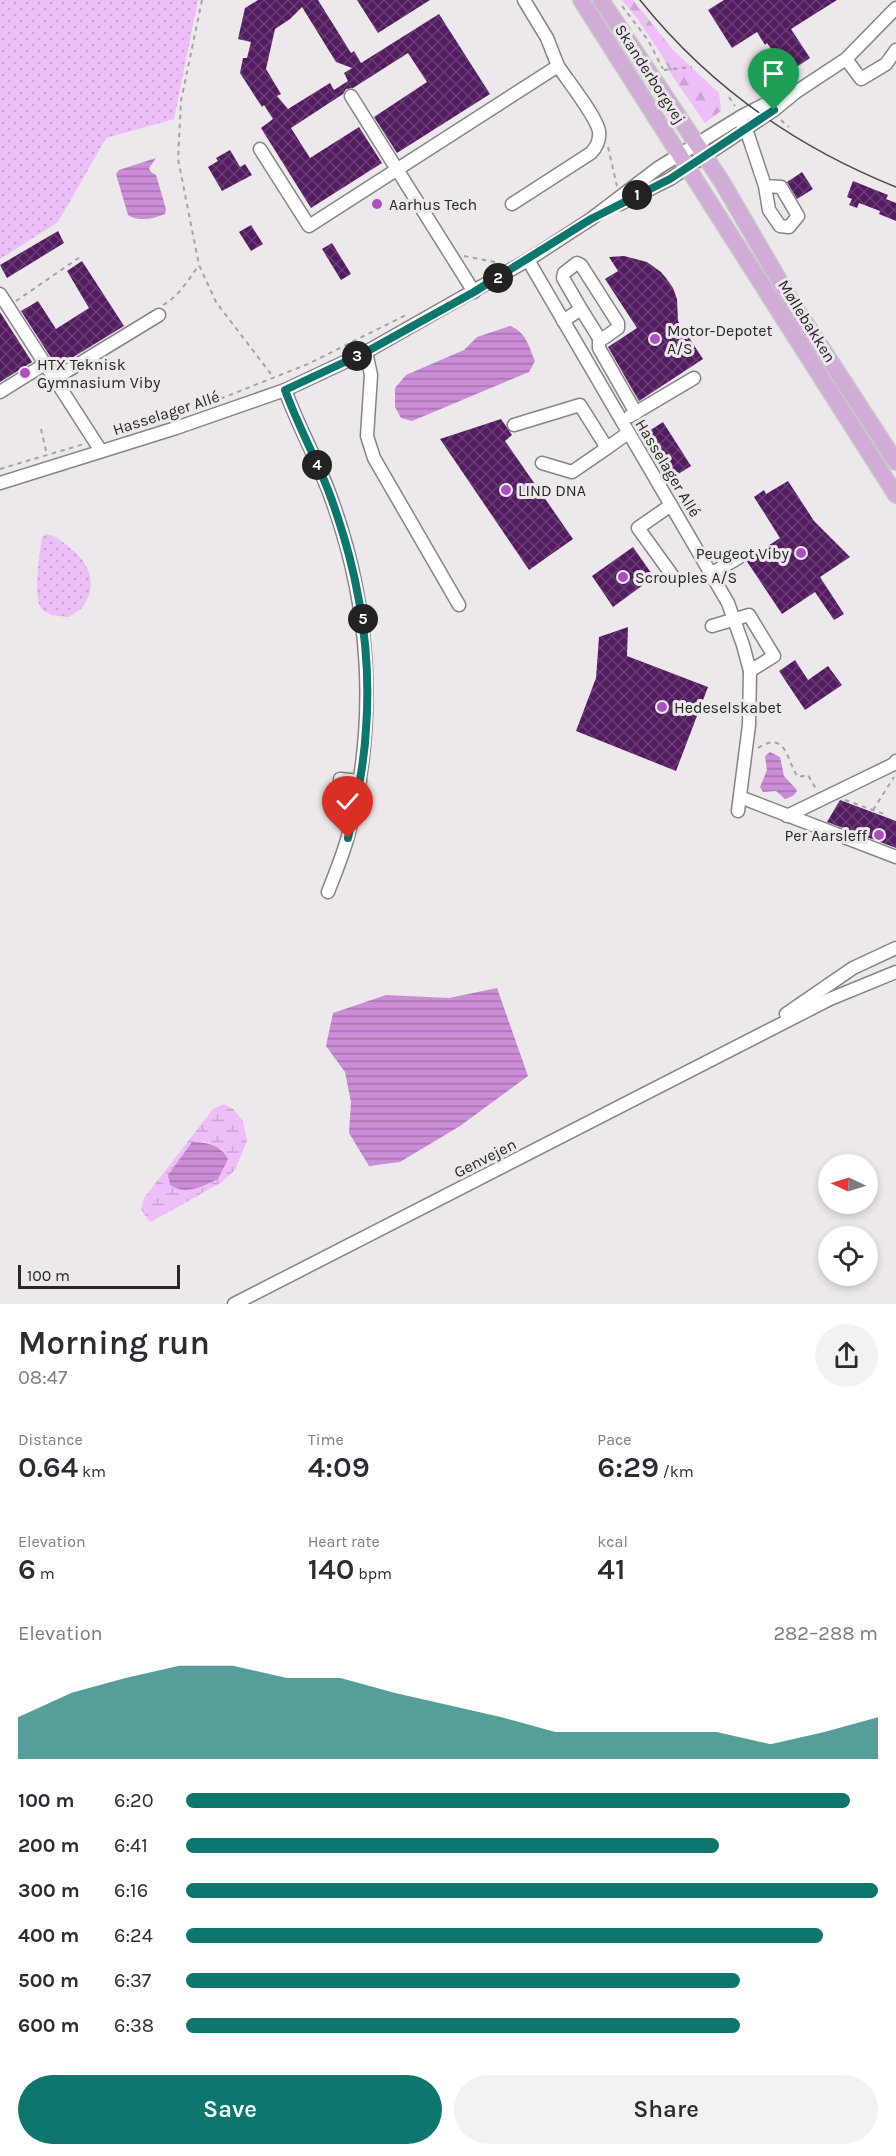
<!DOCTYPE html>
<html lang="en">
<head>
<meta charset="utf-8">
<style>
	body { margin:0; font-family:Karla,sans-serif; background:#f2f2f3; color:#2b2b33; height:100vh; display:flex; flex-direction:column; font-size:22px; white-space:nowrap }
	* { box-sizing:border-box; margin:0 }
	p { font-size:20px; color:#7c7c81 }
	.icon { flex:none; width:33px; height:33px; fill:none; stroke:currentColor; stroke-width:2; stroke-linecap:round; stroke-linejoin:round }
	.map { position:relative; height:1304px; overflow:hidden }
	.details { display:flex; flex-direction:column; background:#fff; flex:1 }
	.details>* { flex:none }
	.needle { width:39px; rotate:274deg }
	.buttons { position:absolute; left:818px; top:1154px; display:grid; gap:12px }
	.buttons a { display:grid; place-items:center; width:60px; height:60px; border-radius:50%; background:#fff; box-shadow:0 3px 9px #0003; font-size:30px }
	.scale { position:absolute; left:18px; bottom:15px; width:162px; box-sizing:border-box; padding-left:6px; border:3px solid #282728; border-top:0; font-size:16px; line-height:21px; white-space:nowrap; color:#282728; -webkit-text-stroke:4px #ece8ec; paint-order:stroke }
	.pin { position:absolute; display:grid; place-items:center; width:51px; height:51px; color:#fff; margin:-62px -26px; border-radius:50% 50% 50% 0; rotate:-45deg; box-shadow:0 0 6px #0007 }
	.pin .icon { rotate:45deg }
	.km { position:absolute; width:30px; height:30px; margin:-15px; border-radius:50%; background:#222; color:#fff; font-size:16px; line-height:30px; text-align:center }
	.round { display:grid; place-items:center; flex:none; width:63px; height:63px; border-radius:32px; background:#f2f2f3 }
	.summary { display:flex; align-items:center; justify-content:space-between; height:102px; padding:0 18px }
	h1 { font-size:33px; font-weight:600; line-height:45px }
	.metrics { display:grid; grid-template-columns:repeat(3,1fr); gap:9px; height:102px; padding:6px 18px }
	.metrics div { display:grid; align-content:center }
	.metrics b { font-size:30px; font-weight:600 }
	.metrics small { font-size:16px; font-weight:400 }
	.metrics p { font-size:16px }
	.chart { height:168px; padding:12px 18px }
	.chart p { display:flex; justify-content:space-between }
	.chart svg { width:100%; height:108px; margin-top:6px; fill:#0f766e; opacity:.7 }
	.button { display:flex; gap:12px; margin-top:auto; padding:12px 18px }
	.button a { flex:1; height:69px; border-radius:36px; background:#0f766e; color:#fff; font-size:24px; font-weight:600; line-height:69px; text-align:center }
	.button a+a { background:#f2f2f3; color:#2b2b33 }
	ul { padding:0 18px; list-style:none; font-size:20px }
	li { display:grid; grid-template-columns:96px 72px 1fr; align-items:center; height:45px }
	li i { height:15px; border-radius:8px; background:#0f766e }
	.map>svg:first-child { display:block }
	.grass { fill:url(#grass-dots) }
	.forest { fill:url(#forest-firs) }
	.wetland { fill:url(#wetland-marsh); fill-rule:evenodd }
	.water { fill:url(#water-rules) }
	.building { fill:url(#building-cross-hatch); fill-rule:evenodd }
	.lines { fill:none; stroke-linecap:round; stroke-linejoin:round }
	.minor-casing { stroke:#878488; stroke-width:15 }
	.major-casing { stroke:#c7c7c7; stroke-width:18 }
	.path { stroke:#a6a3a6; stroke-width:2; stroke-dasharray:4.5 4.5; stroke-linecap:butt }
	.minor { stroke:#fff; stroke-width:12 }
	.major { stroke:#d0acd7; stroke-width:15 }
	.tram { stroke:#4a494a; stroke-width:1.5 }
	.route-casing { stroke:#fff; stroke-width:12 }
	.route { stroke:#0f766e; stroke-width:8 }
	.poi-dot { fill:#ab51bd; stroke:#ece8ec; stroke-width:2 }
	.labels { text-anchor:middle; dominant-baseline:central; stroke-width:6; stroke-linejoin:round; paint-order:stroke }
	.street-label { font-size:16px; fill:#282728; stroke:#ece8ec }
	.poi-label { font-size:16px; fill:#282728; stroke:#ece8ec; text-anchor:start }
</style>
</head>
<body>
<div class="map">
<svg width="896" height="1304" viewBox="0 0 896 1304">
	<defs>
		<pattern id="grass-dots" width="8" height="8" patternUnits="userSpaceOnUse" patternTransform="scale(1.5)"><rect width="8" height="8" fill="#eebef8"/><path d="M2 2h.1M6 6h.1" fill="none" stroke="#cca3d5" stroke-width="1.8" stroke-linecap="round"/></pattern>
		<pattern id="forest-firs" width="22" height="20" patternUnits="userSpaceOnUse" patternTransform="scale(1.5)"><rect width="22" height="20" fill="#eebef8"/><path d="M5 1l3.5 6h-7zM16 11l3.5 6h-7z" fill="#cca3d5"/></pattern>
		<pattern id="wetland-marsh" width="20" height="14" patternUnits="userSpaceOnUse" patternTransform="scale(1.5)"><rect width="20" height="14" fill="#eebef8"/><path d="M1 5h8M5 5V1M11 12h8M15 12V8" fill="none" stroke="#cca3d5"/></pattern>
		<pattern id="water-rules" width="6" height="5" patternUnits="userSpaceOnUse" patternTransform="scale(1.5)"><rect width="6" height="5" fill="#cb8dd7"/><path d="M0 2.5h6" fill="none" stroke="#a573ae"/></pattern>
		<pattern id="building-cross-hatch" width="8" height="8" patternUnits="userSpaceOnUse" patternTransform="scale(1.5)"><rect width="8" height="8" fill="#541c60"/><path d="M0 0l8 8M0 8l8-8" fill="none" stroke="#693c73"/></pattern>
	</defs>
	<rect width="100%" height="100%" fill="#ece8ec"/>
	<g class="grass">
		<path d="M0 0H198L174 119 106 138 58 222 0 259Z"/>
		<path d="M46 534C56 536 63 542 70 548 89 562 98 584 84 605 81 610 74 613 69 617 60 616 48 616 42 609 32 598 40 552 42 537Z"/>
	</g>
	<path class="forest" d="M622 0H633L673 50 719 93 721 111 705 123 673 77 661 54 637 18Z"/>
	<path class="wetland" d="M224 1104 233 1109 243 1121 247 1141 235 1170 222 1182 151 1222 148 1220 141 1209 144 1198 213 1109ZM192 1142H206L223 1150 168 1175Z"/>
	<g class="water">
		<path d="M156 158 149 168 151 172 156 175 166 209 165 214C152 219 140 222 128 215L116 174 119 170Z"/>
		<path d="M510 326C527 333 528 345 535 361L529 372 412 421 401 418 395 407V388L406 375 464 350 477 337Z"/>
		<path d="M770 752 780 757 784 776 797 790C795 796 791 797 785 799L776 791 763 792 760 787 767 770 765 756Z"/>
		<path d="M497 988 528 1076 460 1126 400 1162 369 1166 349 1133 351 1102 345 1072 326 1046 333 1013 386 995 449 998Z"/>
		<path d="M192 1142C207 1142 221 1145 228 1159L218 1179C203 1186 186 1196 170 1185L168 1175Z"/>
	</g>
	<g class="building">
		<path d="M258 0H318L351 53 354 51 361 63 439 14 490 94 397 153 374 117 427 82 408 53 353 88 346 89 343 94 291 128 310 158 359 127 382 163 311 208 261 128 273 119 264 105 262 107 240 73 243 58H247L251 42 238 39 245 8ZM302 7 336 62 352 68 344 73 348 81 334 90 330 83 288 109 277 96 281 94 266 69 275 29 290 19Z"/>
		<path d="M357 0H430L378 33Z"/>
		<path d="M724 0H837L791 29 810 58 777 80 767 64 777 57 767 43 765 45 757 32 732 48 708 10Z"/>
		<path d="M230 150 240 167 245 164 252 175 222 191 208 167 218 161 216 158Z"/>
		<path d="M802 172 813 189 797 199 787 182Z"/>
		<path d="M853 181 888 195 886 199 896 203V221L879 214 880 211 859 203 857 208 849 205 852 199 847 197Z"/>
		<path d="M251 225 263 244 251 251 239 232Z"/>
		<path d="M58 231 64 243 7 278 0 265Z"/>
		<path d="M332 243 351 274 341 280 322 249Z"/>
		<path d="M624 256 647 262 661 272 666 278 673 288 677 299 678 321 703 359 639 401 608 347 637 328 605 279 618 271 609 257Z"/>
		<path d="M82 261 124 326 57 367 21 311 38 301 56 329 89 308 67 271Z"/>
		<path d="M0 312 32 362 0 382Z"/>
		<path d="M501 419 512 435 505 441 573 539 529 570 440 439Z"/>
		<path d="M663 422 691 466 675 476 646 433Z"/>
		<path d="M788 481 814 521 850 557 820 577 844 614 834 620 815 592 782 614 746 560 780 538 754 497 764 490 766 494Z"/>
		<path d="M633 547 654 577 613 607 592 576Z"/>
		<path d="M628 627 627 656 708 687 676 771 576 731 596 678 599 637Z"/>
		<path d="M795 660 808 680 828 666 842 685 805 710 779 671Z"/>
		<path d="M840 800 896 821V848L827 822Z"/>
	</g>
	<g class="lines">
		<g class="minor-casing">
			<g id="minor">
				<path d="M846 59 861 79 886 64 896 50"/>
				<path d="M351 96 474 292"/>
				<path d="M741 122 748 135 765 186 769 210 780 226 789 227 798 216 781 187 765 186"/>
				<path d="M260 149 309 226 558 66 547 38 524 0"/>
				<path d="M512 204 591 153C597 147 600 140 599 131 596 116 568 81 558 66"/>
				<path d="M620 204 670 179 774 110 796 92 846 59 896 8"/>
				<path d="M528 260 728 603 743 645 750 671 749 725 738 811"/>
				<path d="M0 294 101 451"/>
				<path d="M563 321 581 309 563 278 564 273 577 263 581 265 618 323V328L604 338H599L581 309"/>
				<path d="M599 338V348L636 413"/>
				<path d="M366 352 371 375 367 436 374 458 459 605"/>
				<path d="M54 379 159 315"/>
				<path d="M285 390C298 426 317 459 330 495 371 605 378 722 348 836 343 855 335 874 328 892"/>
				<path d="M0 392 45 364"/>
				<path d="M630 416 694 378"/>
				<path d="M514 425 580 405 607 448 628 433"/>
				<path d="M542 463 572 472 607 448"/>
				<path d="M0 483 176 428 285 390 366 352 528 260 591 219 658 168 742 116 771 101 796 92"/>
				<path d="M671 505 638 528 672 575"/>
				<path d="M712 573 738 558"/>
				<path d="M712 626 749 615 774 656 750 671"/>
				<path d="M340 779 360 781"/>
				<path d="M740 797 896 857"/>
				<path d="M787 816 894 764 896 761"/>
				<path d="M786 1014 853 968 896 948"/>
				<path d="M234 1304 830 999 896 972"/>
			</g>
		</g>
		<g class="major-casing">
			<g id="major">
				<path d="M581 0 896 495"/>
				<path d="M601 0 722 182 793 304 896 462"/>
			</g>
		</g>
		<g class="path">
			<path d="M202 0 181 101 178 159 199 265 216 302 274 378"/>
			<path d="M622 6 648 40 663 69"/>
			<path d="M664 70 692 67"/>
			<path d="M729 97 735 106"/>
			<path d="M781 120 789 127"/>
			<path d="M608 147 617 186"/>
			<path d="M464 256 500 263"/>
			<path d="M16 301 83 255"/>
			<path d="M163 305C179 296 189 279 199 265"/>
			<path d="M212 402 308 364 406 315"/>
			<path d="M41 429 47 455"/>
			<path d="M0 469 84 444"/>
			<path d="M758 748C787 729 787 763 798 777L808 775 816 789"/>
			<path d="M845 800 884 814 883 816"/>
			<path d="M873 810 894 777"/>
		</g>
		<use href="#minor" class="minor"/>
		<use href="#major" class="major"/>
		<path class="tram" d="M640 0C708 85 796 147 896 187"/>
	</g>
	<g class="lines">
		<g class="route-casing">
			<path id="route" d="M348 838C356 802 364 766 366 729 372 649 358 571 330 495 317 460 298 426 285 390L366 352 474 292 591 219 670 179 774 110"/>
		</g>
		<use href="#route" class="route"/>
	</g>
	<g class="poi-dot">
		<circle cx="377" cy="204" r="6"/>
		<circle cx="655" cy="339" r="6"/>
		<circle cx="25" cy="373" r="6"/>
		<circle cx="506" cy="490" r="6"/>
		<circle cx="801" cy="553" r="6"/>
		<circle cx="623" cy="577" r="6"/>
		<circle cx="662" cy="707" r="6"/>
		<circle cx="879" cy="835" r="6"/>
	</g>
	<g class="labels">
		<g class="street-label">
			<text transform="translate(650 74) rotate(57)">Skanderborgvej</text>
			<text transform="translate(807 321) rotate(58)">Møllebakken</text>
			<text transform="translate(166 413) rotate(-18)">Hasselager Allé</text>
			<text transform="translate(668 468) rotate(59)">Hasselager Allé</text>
			<text transform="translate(485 1158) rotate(-27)">Genvejen</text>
		</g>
		<g class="poi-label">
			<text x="389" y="204">Aarhus Tech</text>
			<text x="667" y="330">Motor-Depotet<tspan x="667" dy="18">A/S</tspan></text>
			<text x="37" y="364">HTX Teknisk<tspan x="37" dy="18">Gymnasium Viby</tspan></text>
			<text x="518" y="490">LIND DNA</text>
			<text x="789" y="553" text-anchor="end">Peugeot Viby</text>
			<text x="635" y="577">Scrouples A/S</text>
			<text x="674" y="707">Hedeselskabet</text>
			<text x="867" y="835" text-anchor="end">Per Aarsleff</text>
		</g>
	</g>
</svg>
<div class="buttons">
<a><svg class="needle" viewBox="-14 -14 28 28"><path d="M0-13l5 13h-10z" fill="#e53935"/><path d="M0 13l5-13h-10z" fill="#7c7c81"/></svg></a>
<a><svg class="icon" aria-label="locate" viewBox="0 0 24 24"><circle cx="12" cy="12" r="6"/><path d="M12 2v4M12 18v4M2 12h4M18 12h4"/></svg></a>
</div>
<div class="scale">100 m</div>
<div class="pin" style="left:774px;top:110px;background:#1e9e55"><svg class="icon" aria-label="arrive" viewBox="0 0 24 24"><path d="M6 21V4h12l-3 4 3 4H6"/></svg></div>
<div class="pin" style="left:348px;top:838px;background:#d93025"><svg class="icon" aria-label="check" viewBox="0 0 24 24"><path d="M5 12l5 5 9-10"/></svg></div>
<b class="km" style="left:637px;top:195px">1</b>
<b class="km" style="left:498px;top:278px">2</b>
<b class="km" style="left:357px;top:356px">3</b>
<b class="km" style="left:317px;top:465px">4</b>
<b class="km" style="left:363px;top:619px">5</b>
</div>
<section class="details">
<div class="summary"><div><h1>Morning run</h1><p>08:47</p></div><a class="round"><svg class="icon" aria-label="share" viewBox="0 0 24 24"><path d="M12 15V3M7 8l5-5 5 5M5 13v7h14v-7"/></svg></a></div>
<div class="metrics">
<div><p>Distance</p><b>0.64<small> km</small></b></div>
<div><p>Time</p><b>4:09</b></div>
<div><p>Pace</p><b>6:29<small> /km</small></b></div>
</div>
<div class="metrics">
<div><p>Elevation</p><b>6<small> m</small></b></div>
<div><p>Heart rate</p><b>140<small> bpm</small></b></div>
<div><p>kcal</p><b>41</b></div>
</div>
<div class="chart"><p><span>Elevation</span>282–288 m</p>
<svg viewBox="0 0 160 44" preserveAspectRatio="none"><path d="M0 44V27L10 17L20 11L30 6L40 6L50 11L60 11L70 17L80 22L90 27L100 33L110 33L120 33L130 33L140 38L150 33L160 27V44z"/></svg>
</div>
<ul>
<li><b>100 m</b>6:20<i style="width:96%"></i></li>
<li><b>200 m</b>6:41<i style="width:77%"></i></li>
<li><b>300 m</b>6:16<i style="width:100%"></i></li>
<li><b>400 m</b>6:24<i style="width:92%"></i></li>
<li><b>500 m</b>6:37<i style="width:80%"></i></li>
<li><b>600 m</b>6:38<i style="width:80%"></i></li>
</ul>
<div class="button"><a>Save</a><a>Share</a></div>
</section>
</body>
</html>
